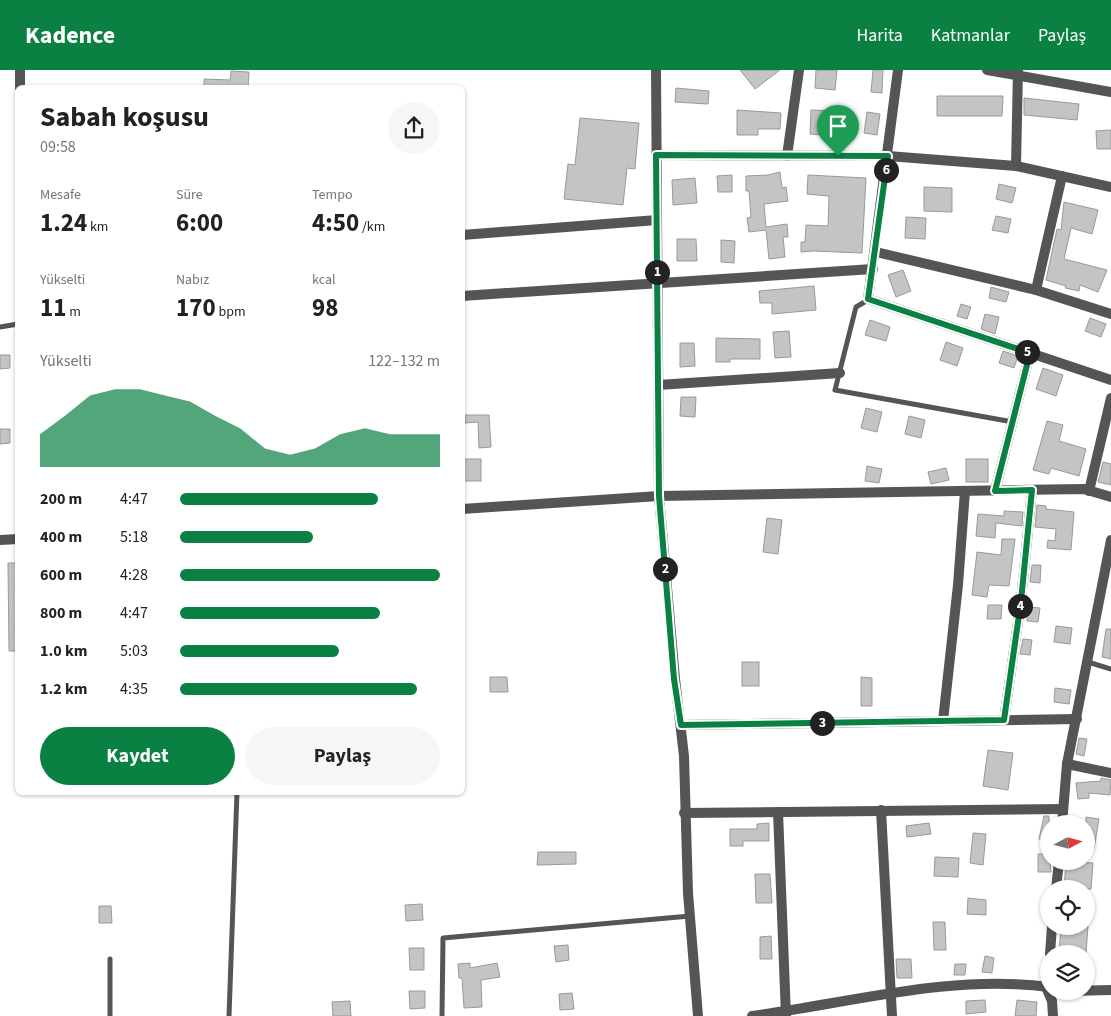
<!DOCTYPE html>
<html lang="tr">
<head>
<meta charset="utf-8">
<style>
	body { margin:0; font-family:"Source Sans 3",sans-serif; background:#f6f6f6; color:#222; height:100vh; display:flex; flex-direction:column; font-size:19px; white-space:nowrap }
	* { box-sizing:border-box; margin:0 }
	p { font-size:16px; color:#767676 }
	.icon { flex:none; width:28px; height:28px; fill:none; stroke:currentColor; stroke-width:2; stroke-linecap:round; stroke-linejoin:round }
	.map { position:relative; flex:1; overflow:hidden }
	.details { position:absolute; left:15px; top:15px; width:450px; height:710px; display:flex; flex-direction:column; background:#fff; border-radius:8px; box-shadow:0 1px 4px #0004 }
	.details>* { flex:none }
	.needle { width:32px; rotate:83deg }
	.fabs { position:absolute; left:1040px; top:745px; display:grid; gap:10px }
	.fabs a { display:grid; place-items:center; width:55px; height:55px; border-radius:50%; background:#fff; box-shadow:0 1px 4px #0004; font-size:25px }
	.pin { position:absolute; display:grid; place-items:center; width:42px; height:42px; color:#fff; margin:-51px -21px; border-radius:50% 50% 50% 0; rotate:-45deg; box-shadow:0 0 5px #0007 }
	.pin .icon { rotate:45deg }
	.km { position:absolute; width:25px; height:25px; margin:-12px; border-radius:50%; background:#222; color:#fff; font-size:14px; line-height:25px; text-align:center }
	.round { display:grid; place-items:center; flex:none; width:52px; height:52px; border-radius:26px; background:#f6f6f6 }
	.head { display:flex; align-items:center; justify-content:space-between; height:85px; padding:0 25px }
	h1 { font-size:28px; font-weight:700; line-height:38px }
	.metrics { display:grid; grid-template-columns:repeat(3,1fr); gap:8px; height:85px; padding:5px 25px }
	.metrics div { display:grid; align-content:center }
	.metrics b { font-size:25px; font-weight:700 }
	.metrics small { font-size:14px; font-weight:400 }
	.metrics p { font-size:14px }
	.chart { height:140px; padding:10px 25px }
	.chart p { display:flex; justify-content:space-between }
	.chart svg { width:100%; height:90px; margin-top:5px; fill:#0b8043; opacity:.7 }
	.button { display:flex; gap:10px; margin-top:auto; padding:10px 25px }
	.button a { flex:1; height:58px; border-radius:30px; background:#0b8043; color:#fff; font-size:20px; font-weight:700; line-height:58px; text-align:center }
	.button a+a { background:#f6f6f6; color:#222 }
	ul { padding:0 25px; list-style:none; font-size:16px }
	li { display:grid; grid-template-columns:80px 60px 1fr; align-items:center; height:38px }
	li i { height:12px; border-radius:6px; background:#0b8043 }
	header { display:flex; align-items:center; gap:30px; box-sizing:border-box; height:70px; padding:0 25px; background:#0b8043; color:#fff }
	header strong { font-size:24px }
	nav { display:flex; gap:28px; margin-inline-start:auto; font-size:18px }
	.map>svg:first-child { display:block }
	.building { fill:#c4c4c4; stroke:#999 }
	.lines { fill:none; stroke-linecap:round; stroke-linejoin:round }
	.lane { stroke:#555; stroke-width:5 }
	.street { stroke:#555; stroke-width:10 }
	.route-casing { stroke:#fff; stroke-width:10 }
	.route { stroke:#0b8043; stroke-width:6 }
</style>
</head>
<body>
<header>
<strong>Kadence</strong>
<nav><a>Harita</a><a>Katmanlar</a><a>Paylaş</a></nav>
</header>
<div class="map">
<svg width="1111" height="946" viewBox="0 0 1111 946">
	<rect width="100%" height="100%" fill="#fff"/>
	<g class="building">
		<path d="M740 0H780L755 19Z"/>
		<path d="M816 0H837L835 20 815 18Z"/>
		<path d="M873 0H883L882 23 871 22Z"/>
		<path d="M231 1 249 2 248 18H204V9L230 10Z"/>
		<path d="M676 18 709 21 708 34 675 32Z"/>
		<path d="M937 26H1003L1002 46H937Z"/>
		<path d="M1024 28 1079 34 1077 50 1024 45Z"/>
		<path d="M737 40 781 43 780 59H758V65H737Z"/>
		<path d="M811 40 836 41 834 66 810 64Z"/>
		<path d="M867 42 880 44 877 65 864 63Z"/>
		<path d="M580 48 639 53 635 99 627 98 623 135 564 129 568 94 575 95Z"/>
		<path d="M1111 60V79H1097L1096 61Z"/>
		<path d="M780 102 782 118 786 117 788 131 764 134 766 157 787 154 788 167H783L785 187 769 189 766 160 749 162 747 148 751 147 749 121H746V106L768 105Z"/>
		<path d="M732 105V122H718L717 106Z"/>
		<path d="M808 105 866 108 862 183 813 181 801 182V172H805L806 155 828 156 829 126 807 124Z"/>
		<path d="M695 108 697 133 673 135 672 110Z"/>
		<path d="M999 114 1016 118 1012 133 996 129Z"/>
		<path d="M924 117 952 118V142L924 141Z"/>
		<path d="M1064 132 1098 140 1092 164 1071 158 1064 189 1107 200 1098 222 1080 215 1079 221 1065 218 1066 216 1046 210 1057 159 1061 160Z"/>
		<path d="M996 146 1011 149 1008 163 992 160Z"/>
		<path d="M906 147 926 148 925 169 905 168Z"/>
		<path d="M677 169H696L697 191H677Z"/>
		<path d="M721 170 735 171 734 193 721 192Z"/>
		<path d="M903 200 911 221 896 227 888 205Z"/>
		<path d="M814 216 816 240 772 244V233H760L759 221Z"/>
		<path d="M991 217 1009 222 1006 232 989 228Z"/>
		<path d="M961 234 971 237 967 249 957 246Z"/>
		<path d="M985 244 999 247 995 264 981 259Z"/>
		<path d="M1090 248 1106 254 1101 267 1085 261Z"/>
		<path d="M870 250 890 257 886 271 865 265Z"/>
		<path d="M789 261 791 287 775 288 773 262Z"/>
		<path d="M716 268 760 269V289H730V292H716Z"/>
		<path d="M946 272 963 278 957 296 940 290Z"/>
		<path d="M680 273H694L695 296 680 297Z"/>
		<path d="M1003 281 1018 286 1014 298 999 293Z"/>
		<path d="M0 285H10V298L0 299Z"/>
		<path d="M1043 298 1063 305 1056 326 1036 319Z"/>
		<path d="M681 327H696L695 347 680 346Z"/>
		<path d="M866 338 882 342 877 362 861 358Z"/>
		<path d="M465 345H489L491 377 479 378 478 352 465 353Z"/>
		<path d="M909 346 925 350 921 368 905 364Z"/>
		<path d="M1047 351 1063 355 1059 371 1086 379 1079 406 1051 398 1049 404 1033 400Z"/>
		<path d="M0 359H10V373L0 374Z"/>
		<rect x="462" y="389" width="19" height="22"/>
		<rect x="966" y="389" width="22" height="23"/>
		<path d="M1103 392 1111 394V415L1098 412Z"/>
		<path d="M867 396 882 399 879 413 865 411Z"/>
		<path d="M946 398 949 410 931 414 928 402Z"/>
		<path d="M1037 435 1046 436V439L1074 442 1071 480 1047 478 1048 470 1055 471 1056 459 1035 457Z"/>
		<path d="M1004 441 1023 442 1022 456 996 453 995 468 976 466 978 444 1004 446Z"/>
		<path d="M767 448 782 450 778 484 763 482Z"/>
		<path d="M1002 469H1015L1009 516 989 515 987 527 972 525 977 482 1001 485Z"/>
		<path d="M8 493H18V581H9Z"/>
		<path d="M1032 495H1041L1040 513 1030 512Z"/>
		<path d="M988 535H1002L1001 549H987Z"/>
		<path d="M1028 537 1040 538 1038 552 1027 551Z"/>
		<path d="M1056 556 1072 558 1070 574 1054 572Z"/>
		<path d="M1106 559H1111V589L1102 587Z"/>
		<path d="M1023 569 1032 570 1030 585 1020 584Z"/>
		<rect x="742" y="592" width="17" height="24"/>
		<path d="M490 607H507L508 622H490Z"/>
		<path d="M861 607 872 608V636H861Z"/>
		<path d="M1055 618 1071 620 1069 634 1054 632Z"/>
		<path d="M1079 668 1087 669 1084 686 1076 684Z"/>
		<path d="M988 680 1013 683 1008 720 983 716Z"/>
		<path d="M1101 708 1111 710 1110 725 1089 723V728L1078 729 1076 713 1101 711Z"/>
		<path d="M1044 746H1049V770L1039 769Z"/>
		<path d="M1086 747 1099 749 1094 779 1086 778Z"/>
		<path d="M769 753V771H743V776H730V759H757V754Z"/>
		<path d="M929 753 931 764 907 767 906 756Z"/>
		<path d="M973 763 986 764 983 795 970 793Z"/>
		<path d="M538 782H576V794L537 795Z"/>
		<path d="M1038 784H1049L1051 802H1038Z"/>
		<path d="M935 787 959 788 958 807 934 806Z"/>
		<path d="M1066 791 1093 793 1091 819H1064Z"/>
		<path d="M755 804H770L772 833H756Z"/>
		<path d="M968 828 986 830V845L967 844Z"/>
		<path d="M422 834 423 850 406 851 405 835Z"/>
		<path d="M99 836H111L112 853H99Z"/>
		<path d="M933 852H945L946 880H934Z"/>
		<path d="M1061 856H1088L1086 884H1059Z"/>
		<path d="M771 866 772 889H760V867Z"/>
		<path d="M568 875 569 890 556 892 554 876Z"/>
		<path d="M409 878H424V900H410Z"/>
		<path d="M985 886 994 888 992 903 982 902Z"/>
		<path d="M896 889H911L912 908H897Z"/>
		<path d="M470 893V898L497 893 500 907 481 910 482 937 464 938 462 908H459L458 894Z"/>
		<path d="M955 894H966L965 905H954Z"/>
		<path d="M409 921H425V938L410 939Z"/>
		<path d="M572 923 574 939 560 940 559 924Z"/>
		<path d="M985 930 986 942 966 944V931Z"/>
		<path d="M1017 930 1037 932 1036 946H1015Z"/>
		<path d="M350 931 351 946H333L332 932Z"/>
	</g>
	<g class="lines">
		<g class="lane">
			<path d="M868 230 856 237 835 320 1013 352"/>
			<path d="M0 257 18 254"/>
			<path d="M1088 592 1111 599"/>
			<path d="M110 946V889"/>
			<path d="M229 946 237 722"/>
			<path d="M442 946 443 868 690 846"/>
		</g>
		<g class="street">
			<path d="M20 0V18"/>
			<path d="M656 0 659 426 675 609 684 686 688 823 698 946"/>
			<path d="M898 0 868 229 1111 310"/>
			<path d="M987 0 1111 22"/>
			<path d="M656 85 888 86 1016 96 1111 117"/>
			<path d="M787 86 799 0"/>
			<path d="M1016 96 1018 0"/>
			<path d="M462 165 657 150"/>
			<path d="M876 182 1036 220 1111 244"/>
			<path d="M1036 220 1062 106"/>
			<path d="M462 226 873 199"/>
			<path d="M658 315 840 303"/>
			<path d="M995 421 1030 283"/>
			<path d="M1089 421 1111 328"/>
			<path d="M462 439 659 426 1084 419 1111 427"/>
			<path d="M0 470 18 469"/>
			<path d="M1004 650 1021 531 1032 420"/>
			<path d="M943 651 958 515 965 421"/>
			<path d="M681 655 1077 649"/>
			<path d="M1067 694 1111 703"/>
			<path d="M881 740 892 946"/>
			<path d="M778 742 786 946"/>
			<path d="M684 743 1063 739"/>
			<path d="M1062 754 1067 694 1111 470"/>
			<path d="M1056 819 1059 791"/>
			<path d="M1050 884 1052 856"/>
			<path d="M1049 893 1046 917 1052 931 1053 946"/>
			<path d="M1070 921 1111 920"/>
			<path d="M752 946C850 933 949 904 1049 917"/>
		</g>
	</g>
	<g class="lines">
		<g class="route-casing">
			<path id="route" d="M656 85 888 86 868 229 1030 283 995 421 1032 420 1021 531 1004 650 681 655 674 609 659 426Z"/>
		</g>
		<use href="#route" class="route"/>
	</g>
</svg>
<div class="fabs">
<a><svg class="needle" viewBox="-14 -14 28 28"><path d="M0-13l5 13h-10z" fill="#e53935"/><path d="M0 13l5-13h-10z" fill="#767676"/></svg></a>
<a><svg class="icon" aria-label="locate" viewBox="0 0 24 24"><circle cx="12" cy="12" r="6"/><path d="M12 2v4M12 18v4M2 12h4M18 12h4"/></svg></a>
<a><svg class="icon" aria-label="layers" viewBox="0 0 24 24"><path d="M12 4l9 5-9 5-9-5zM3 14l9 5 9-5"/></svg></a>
</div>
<div class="pin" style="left:838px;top:86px;background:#1e9e55"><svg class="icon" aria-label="arrive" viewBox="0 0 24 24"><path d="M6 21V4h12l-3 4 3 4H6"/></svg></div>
<b class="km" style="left:657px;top:202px">1</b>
<b class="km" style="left:665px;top:499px">2</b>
<b class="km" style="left:822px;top:653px">3</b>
<b class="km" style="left:1020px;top:536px">4</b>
<b class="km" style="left:1027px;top:282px">5</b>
<b class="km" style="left:886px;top:100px">6</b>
<section class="details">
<div class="head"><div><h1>Sabah koşusu</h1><p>09:58</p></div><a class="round"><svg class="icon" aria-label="share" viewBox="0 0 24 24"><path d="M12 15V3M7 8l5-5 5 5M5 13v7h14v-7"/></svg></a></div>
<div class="metrics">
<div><p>Mesafe</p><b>1.24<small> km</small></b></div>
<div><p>Süre</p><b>6:00</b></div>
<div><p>Tempo</p><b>4:50<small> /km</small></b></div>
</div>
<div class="metrics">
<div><p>Yükselti</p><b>11<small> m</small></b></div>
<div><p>Nabız</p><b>170<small> bpm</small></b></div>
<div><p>kcal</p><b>98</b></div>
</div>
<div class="chart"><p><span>Yükselti</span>122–132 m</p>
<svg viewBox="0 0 160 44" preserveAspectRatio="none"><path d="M0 44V28L10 19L20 9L30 6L40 6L50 9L60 12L70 19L80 25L90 35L100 38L110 35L120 28L130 25L140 28L150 28L160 28V44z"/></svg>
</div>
<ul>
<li><b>200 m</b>4:47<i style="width:76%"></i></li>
<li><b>400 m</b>5:18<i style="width:51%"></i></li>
<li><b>600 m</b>4:28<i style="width:100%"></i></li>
<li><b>800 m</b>4:47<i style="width:77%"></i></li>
<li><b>1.0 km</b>5:03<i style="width:61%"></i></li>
<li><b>1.2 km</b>4:35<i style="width:91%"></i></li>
</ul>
<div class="button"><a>Kaydet</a><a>Paylaş</a></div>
</section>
</div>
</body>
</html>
